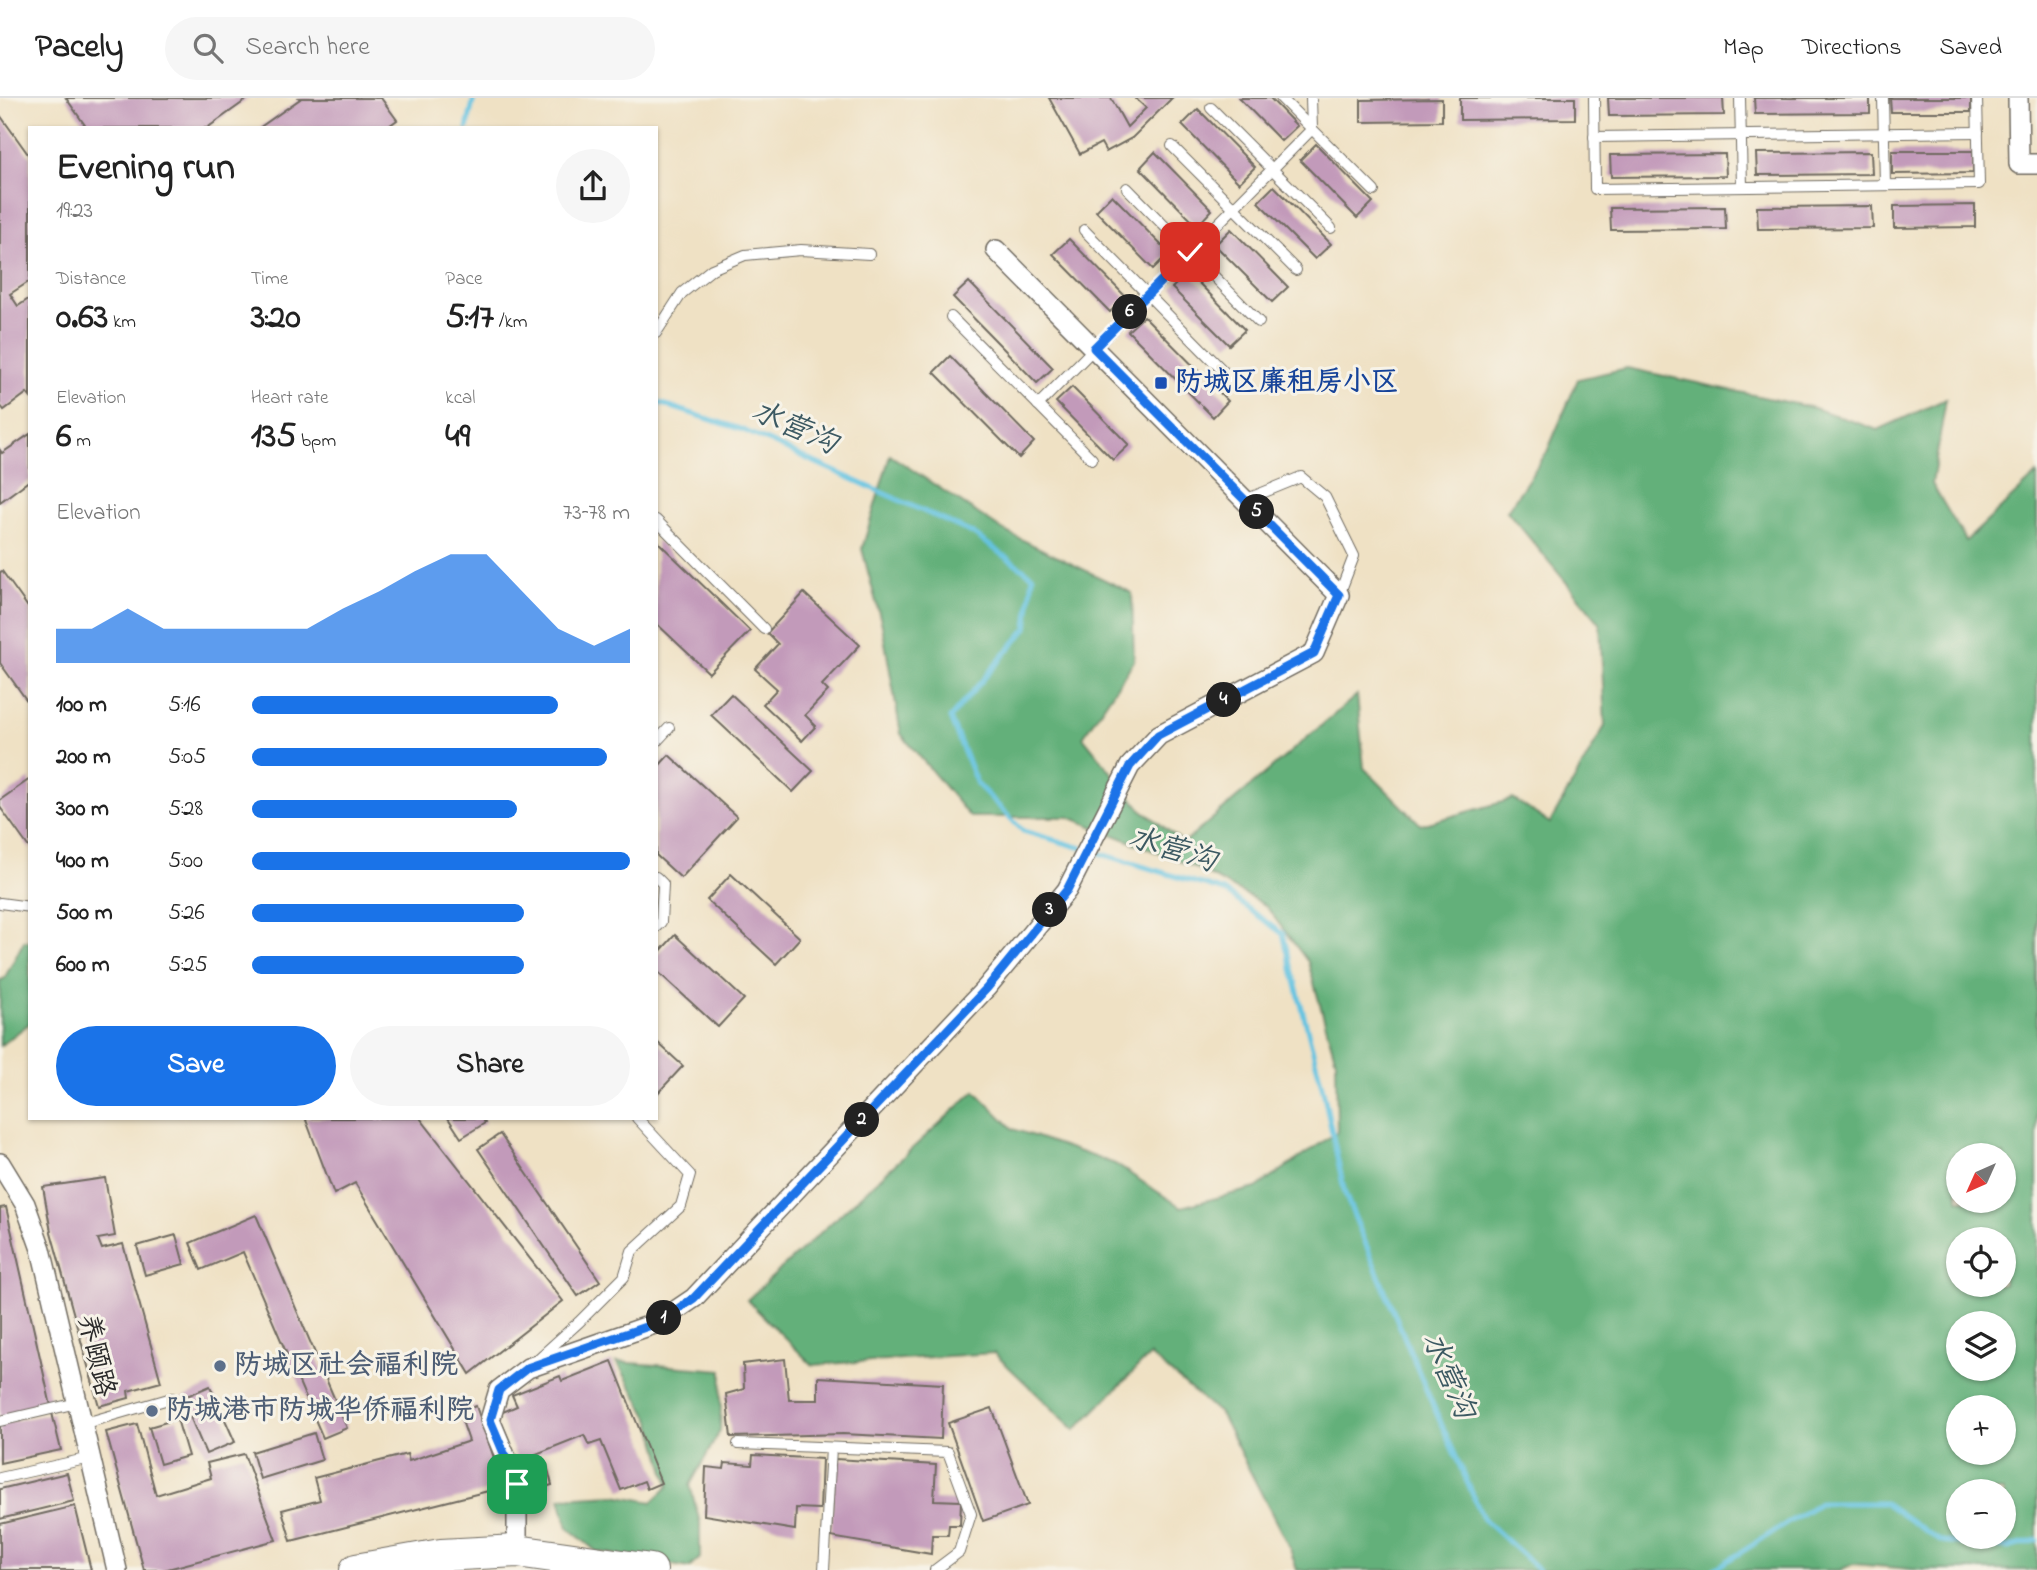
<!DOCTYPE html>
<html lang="en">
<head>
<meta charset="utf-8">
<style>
	body { margin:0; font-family:"Indie Flower","LXGW WenKai TC",sans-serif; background:#f6f6f6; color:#222; height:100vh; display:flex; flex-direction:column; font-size:26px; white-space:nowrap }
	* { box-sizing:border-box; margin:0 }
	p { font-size:23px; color:#767676 }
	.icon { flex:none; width:38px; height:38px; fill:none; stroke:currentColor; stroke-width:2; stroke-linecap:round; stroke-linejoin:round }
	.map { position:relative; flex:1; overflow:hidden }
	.sheet { position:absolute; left:28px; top:28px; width:630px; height:994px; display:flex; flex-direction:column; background:#fff; border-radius:0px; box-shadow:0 2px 5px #0004 }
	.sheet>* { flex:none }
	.needle { width:46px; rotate:225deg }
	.fabs { position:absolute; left:1946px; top:1045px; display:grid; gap:14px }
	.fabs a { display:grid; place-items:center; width:70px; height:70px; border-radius:50%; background:#fff; box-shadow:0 2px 5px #0004; font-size:35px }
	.pin { position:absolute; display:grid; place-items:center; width:60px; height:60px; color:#fff; margin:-30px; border-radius:14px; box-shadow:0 4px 10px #0006 }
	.km { position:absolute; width:35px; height:35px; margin:-18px; border-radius:50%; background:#222; color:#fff; font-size:19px; line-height:35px; text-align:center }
	.round { display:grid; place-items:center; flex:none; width:74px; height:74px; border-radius:37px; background:#f6f6f6 }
	.summary { display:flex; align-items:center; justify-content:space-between; height:119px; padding:0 28px }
	h1 { font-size:38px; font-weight:700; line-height:52px }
	.metrics { display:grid; grid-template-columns:repeat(3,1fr); gap:10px; height:119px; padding:7px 28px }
	.metrics div { display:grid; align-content:center }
	.metrics b { font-size:35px; font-weight:700 }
	.metrics small { font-size:19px; font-weight:400 }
	.metrics p { font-size:19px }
	.chart { height:196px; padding:14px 28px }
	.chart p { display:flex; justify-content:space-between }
	.chart svg { width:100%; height:126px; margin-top:7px; fill:#1a73e8; opacity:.7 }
	.cta { display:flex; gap:14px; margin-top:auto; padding:14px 28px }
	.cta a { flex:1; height:80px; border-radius:42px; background:#1a73e8; color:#fff; font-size:28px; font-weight:700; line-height:80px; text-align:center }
	.cta a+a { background:#f6f6f6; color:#222 }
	ul { padding:0 28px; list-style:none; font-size:23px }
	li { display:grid; grid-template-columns:112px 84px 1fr; align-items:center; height:52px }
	li i { height:18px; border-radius:9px; background:#1a73e8 }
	header { display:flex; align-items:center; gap:42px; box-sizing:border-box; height:98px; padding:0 35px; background:#fff; border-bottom:2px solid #e0e0e0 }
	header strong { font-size:33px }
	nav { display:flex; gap:38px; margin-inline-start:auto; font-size:24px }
	.search { width:490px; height:63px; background:#f6f6f6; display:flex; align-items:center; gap:18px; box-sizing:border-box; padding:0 24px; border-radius:38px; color:#767676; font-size:26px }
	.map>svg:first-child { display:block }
	.forest { fill:#64b07a; stroke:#486e52; stroke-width:2; fill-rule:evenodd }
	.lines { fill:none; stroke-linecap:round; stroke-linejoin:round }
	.stream { stroke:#63c3e1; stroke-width:5 }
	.building { fill:#c29aba }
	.service-casing { stroke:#706b61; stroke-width:12 }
	.minor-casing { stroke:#706b61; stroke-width:22 }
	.primary-casing { stroke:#706b61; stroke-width:34 }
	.service { stroke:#fff; stroke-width:10 }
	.minor { stroke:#fff; stroke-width:19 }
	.primary { stroke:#fff; stroke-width:32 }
	.route-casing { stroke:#fff; stroke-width:14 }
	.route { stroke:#1a73e8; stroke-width:9 }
	.transit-dot { fill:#1a4fb4; stroke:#f7f3e8; stroke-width:2.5 }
	.service-dot { fill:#5c6f8a; stroke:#f7f3e8; stroke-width:2.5 }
	.labels { text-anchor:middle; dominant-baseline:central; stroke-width:6; stroke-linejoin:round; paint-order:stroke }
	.transit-label { font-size:28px; font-weight:bold; fill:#164399; stroke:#f7f3e8; text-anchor:start }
	.street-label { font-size:28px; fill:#2b2b2b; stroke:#f7f3e8 }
	.service-label { font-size:28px; font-weight:bold; fill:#4e5e75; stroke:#f7f3e8; text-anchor:start }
	.water-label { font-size:30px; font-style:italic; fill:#3c5962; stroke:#f7f3e8 }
</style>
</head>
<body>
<header>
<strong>Pacely</strong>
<div class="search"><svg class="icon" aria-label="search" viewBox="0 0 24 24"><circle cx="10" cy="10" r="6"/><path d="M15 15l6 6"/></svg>Search here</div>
<nav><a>Map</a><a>Directions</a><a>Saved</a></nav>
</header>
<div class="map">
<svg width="2037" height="1472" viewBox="0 0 2037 1472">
	<rect width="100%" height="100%" fill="#f7f3e8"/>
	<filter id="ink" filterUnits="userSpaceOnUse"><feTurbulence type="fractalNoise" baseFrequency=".0143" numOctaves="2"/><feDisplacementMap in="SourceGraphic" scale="14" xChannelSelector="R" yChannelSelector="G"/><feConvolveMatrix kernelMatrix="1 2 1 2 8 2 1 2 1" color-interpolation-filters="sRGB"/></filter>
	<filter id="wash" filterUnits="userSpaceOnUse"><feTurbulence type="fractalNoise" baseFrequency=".00686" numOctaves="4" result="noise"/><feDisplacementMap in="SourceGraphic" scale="28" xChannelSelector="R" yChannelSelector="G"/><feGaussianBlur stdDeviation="1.57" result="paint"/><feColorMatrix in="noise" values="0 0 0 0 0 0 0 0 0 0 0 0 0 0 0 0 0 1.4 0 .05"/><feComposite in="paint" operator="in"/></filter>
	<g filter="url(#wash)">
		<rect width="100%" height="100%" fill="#efe1c4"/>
		<g class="forest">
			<path d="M1627 270 1814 310 1878 332 1946 301 1932 386 1966 443 2037 376V1472H1923L1853 1466 1840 1472H1297L1290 1451 1221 1317 1150 1257 1075 1332 994 1255 812 1267 747 1202 975 993 1013 1031 1115 1066 1181 1109 1256 1090 1337 1034 1336 963 1308 864 1265 807 1194 769 1069 719H970L901 636 882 527 862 451 890 357 1004 433 1132 495 1134 563 1083 639 1140 710 1184 745 1357 597 1364 670 1421 727 1513 701 1550 725 1605 628 1600 525 1507 413 1547 354 1578 281ZM1958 1057H2004V1102H1958ZM1958 1141H2004V1186H1958ZM1958 1225H2004V1270H1958ZM1958 1309H2004V1354H1958ZM1958 1393H2004V1438H1958Z"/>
			<path d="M24 843H30V925L0 948V882L4 881Z"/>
			<path d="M617 1264 722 1272 720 1333 690 1387 700 1425V1460L689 1470 596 1453 568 1430 560 1400 615 1397 652 1404 669 1388 651 1323Z"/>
		</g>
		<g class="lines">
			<g class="stream">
				<path d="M467 30 474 0"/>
				<path d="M656 304 743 332 972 435 1033 478 1027 530 950 620 977 686 1023 733 1082 750"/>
				<path d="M1092 753 1224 793 1283 836 1323 992 1345 1096 1428 1296 1484 1422 1539 1472"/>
				<path d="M1713 1472 1819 1405H1885L1940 1443 2008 1450 2037 1442"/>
			</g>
		</g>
		<g id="blocks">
			<g class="building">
				<path d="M66 0H249L207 30H87Z"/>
				<path d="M299 0H381L397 22 386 30H259L300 1Z"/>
				<path d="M1049 0H1111L1127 29 1146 10 1135 0H1172L1132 40 1106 54 1101 45 1080 56Z"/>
				<path d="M1239 0H1270L1297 28 1281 43Z"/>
				<path d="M1460 0H1575V21L1460 22Z"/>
				<path d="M1608 0H1723L1724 17 1609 18Z"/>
				<path d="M1754 0H1870V15L1755 16Z"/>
				<path d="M1890 0H1971V14H1891Z"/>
				<path d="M1442 1V23L1361 24V2Z"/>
				<path d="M1198 11 1255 69 1239 85 1182 27Z"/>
				<path d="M0 17 30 59V183L10 196 18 208 30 200V299L27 295 4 312 0 307Z"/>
				<path d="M1316 46 1373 104 1357 120 1300 62Z"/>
				<path d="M1892 53H1973V75L1892 76Z"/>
				<path d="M1155 54 1212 112 1197 128 1140 70Z"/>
				<path d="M1871 54 1872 76 1757 77 1756 55Z"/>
				<path d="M1725 56 1726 78 1611 79 1610 57Z"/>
				<path d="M1274 88 1331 146 1315 161 1258 104Z"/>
				<path d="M1112 97 1169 155 1153 171 1096 113Z"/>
				<path d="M1975 107V129L1894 130V108Z"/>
				<path d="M1872 108 1873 130 1758 131 1757 109Z"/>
				<path d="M1725 109 1726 131 1611 132 1610 110Z"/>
				<path d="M1231 131 1288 189 1272 204 1215 147Z"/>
				<path d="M1069 141 1126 199 1110 214 1053 156Z"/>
				<path d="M1188 174 1245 232 1229 247 1172 190Z"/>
				<path d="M969 184 1053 270 1037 285 953 199Z"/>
				<path d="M1144 218 1228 303 1213 319 1128 233Z"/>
				<path d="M950 258 1034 344 1019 360 934 274Z"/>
				<path d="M1072 289 1129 347 1113 362 1056 304Z"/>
				<path d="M30 336V382L0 404V352L2 355Z"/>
				<path d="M656 442 750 533 709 575 656 525Z"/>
				<path d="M2 473 30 512V607L0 565V474Z"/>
				<path d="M804 495 860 547 822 587 828 593 805 617 816 628 802 643 763 606 777 591 755 571 778 546 767 535Z"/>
				<path d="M731 596 813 673 793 694 711 617Z"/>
				<path d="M669 657 737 719 681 780 656 757V671Z"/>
				<path d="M30 681V751L0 709V702Z"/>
				<path d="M731 776 800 840 776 866 707 802Z"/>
				<path d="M675 837 744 901 718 929 656 872V858Z"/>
				<path d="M656 943 683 968 656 997Z"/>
				<path d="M308 1020H420L563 1203 470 1276 355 1085 334 1096 306 1022Z"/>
				<path d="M448 1020H482L485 1025 461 1040Z"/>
				<path d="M500 1036 600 1183 578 1198 478 1051Z"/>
				<path d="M105 1080 115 1138 98 1141 102 1151 123 1146 161 1284 128 1293 129 1300 99 1308 51 1134 43 1089Z"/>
				<path d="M6 1109 51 1308 0 1319V1110Z"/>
				<path d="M256 1117 347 1330 323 1340 243 1154 201 1172 190 1145Z"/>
				<path d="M176 1137 184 1166 145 1177 137 1148Z"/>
				<path d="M785 1261 789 1302H818V1279L943 1286 941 1341 843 1336 731 1339 726 1296 744 1291 743 1266Z"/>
				<path d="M612 1263 661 1385 647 1391 644 1383 621 1392 601 1343 589 1347 584 1337 536 1356 539 1363 521 1371 498 1316 517 1308 512 1297 560 1278 562 1283Z"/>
				<path d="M210 1288 235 1344 206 1356 182 1300Z"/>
				<path d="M476 1308 504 1389 291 1443 282 1412 320 1402 314 1380 407 1356 409 1363 469 1343 459 1314Z"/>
				<path d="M992 1310 1028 1407 983 1423 948 1325Z"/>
				<path d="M52 1315 61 1352 0 1365V1326Z"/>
				<path d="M177 1321 188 1358 160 1366 149 1329Z"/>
				<path d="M137 1326 156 1397 211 1380 207 1365 244 1356 276 1442 164 1472H144L106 1334Z"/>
				<path d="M314 1335 322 1362 260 1381 252 1354Z"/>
				<path d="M753 1357 822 1361 820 1411 796 1410 795 1432 704 1417 706 1369 724 1371 725 1365 752 1367Z"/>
				<path d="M835 1361 936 1367 934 1402 961 1403 960 1427H949L948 1437H932L931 1456 831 1439Z"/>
				<path d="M547 1367 552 1387 531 1393 526 1372Z"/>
				<path d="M67 1375 74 1403 0 1421V1391Z"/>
				<path d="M75 1408 91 1472H0V1426Z"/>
			</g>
		</g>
	</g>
	<g filter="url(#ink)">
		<use href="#blocks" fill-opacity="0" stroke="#706b61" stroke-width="2"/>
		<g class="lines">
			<g class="service-casing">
				<g id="service">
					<path d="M1281 0 1374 93"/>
					<path d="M1594 0 1595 91 1979 86 1977 0"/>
					<path d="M1740 0 1742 89"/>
					<path d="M1883 0 1885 87"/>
					<path d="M1211 10 1331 130"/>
					<path d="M1594 39 1978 34"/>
					<path d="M1172 48 1296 172"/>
					<path d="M1127 90 1259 224"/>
					<path d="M1084 132 1239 289"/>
					<path d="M951 219 1092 361"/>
					<path d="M656 235 682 195 712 171 745 157 801 152 869 156"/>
					<path d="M1038 307 1312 31 1311 0"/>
					<path d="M1245 402 1301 379 1325 399 1354 458 1339 497"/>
					<path d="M656 422 764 531"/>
					<path d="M656 644 669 630"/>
					<path d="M656 779 663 786 661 824 656 829"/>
					<path d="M0 805 30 809"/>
					<path d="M538 1261 579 1224 624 1179 632 1153 681 1108 690 1077 637 1020"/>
					<path d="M0 1323 77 1305"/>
					<path d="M82 1326 172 1300"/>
					<path d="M738 1346 948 1354 971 1416 959 1454 935 1472"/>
					<path d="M0 1380 90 1360"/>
					<path d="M824 1472 831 1350"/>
				</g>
			</g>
			<g class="minor-casing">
				<g id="minor">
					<path d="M2018 0 2019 66H2037"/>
					<path d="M0 1065 25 1106 41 1151 117 1472"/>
					<path d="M517 1453V1386L490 1322 499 1292 528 1270 657 1225 694 1200 987 889 1067 792 1130 668 1159 637 1314 555 1339 497 996 152"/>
				</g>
			</g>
			<g class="primary-casing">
				<path id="primary" d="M356 1472 441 1457 517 1453 651 1472"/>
			</g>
			<use href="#service" class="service"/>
			<use href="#minor" class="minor"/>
			<use href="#primary" class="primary"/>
		</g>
	</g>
	<g class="lines" filter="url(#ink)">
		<g class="route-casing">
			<path id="route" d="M517 1386 490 1322 499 1292 527 1270 657 1225 694 1200 987 890 1067 792 1130 668 1158 637 1314 555 1339 497 1094 250 1190 154"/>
		</g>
		<use href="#route" class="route"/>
	</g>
	<rect class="transit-dot" x="1154" y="278" width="14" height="14" rx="3.5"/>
	<g class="service-dot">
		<circle cx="220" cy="1268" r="7"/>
		<circle cx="152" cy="1313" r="7"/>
	</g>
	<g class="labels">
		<g class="transit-label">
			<text x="1175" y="285">防城区廉租房小区</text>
		</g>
		<g class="street-label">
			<text transform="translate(95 1258) rotate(77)">养颐路</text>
		</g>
		<g class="service-label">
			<text x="234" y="1268">防城区社会福利院</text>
			<text x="166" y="1313">防城港市防城华侨福利院</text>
		</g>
		<g class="water-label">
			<text transform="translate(794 331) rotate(24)">水营沟</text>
			<text transform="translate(1172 753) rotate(17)">水营沟</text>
			<text transform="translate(1447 1278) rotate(67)">水营沟</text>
		</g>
	</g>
</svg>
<div class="fabs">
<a><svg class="needle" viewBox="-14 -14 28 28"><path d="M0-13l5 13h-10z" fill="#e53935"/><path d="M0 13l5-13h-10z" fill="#767676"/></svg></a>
<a><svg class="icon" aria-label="locate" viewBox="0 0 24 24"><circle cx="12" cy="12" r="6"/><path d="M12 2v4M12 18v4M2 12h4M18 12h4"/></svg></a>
<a><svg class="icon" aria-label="layers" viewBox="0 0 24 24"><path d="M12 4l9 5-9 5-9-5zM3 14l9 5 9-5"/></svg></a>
<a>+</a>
<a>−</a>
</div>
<div class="pin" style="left:517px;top:1386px;background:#1e9e55"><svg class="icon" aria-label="arrive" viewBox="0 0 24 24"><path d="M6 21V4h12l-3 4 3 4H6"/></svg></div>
<div class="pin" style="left:1190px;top:154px;background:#d93025"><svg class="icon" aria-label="check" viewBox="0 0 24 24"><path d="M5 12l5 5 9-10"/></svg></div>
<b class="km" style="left:664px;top:1220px">1</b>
<b class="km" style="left:862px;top:1022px">2</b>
<b class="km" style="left:1050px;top:812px">3</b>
<b class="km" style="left:1224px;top:602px">4</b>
<b class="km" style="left:1257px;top:414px">5</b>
<b class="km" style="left:1130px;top:214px">6</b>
<section class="sheet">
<div class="summary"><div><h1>Evening run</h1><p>19:23</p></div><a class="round"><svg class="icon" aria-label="share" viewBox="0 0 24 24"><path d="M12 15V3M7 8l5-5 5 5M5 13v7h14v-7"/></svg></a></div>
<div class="metrics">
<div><p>Distance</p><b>0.63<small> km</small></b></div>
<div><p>Time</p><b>3:20</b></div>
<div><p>Pace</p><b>5:17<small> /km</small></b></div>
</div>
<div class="metrics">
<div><p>Elevation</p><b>6<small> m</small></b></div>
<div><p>Heart rate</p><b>135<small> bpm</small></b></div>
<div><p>kcal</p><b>49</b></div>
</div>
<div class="chart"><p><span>Elevation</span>73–78 m</p>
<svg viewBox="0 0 160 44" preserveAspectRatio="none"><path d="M0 44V32L10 32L20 25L30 32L40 32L50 32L60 32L70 32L80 25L90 19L100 12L110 6L120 6L130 19L140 32L150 38L160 32V44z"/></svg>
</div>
<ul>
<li><b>100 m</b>5:16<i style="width:81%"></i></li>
<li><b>200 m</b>5:05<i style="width:94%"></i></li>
<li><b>300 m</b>5:28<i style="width:70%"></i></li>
<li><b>400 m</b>5:00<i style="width:100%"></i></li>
<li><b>500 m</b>5:26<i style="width:72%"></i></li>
<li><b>600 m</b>5:25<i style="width:72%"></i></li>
</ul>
<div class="cta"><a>Save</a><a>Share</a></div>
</section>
</div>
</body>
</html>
